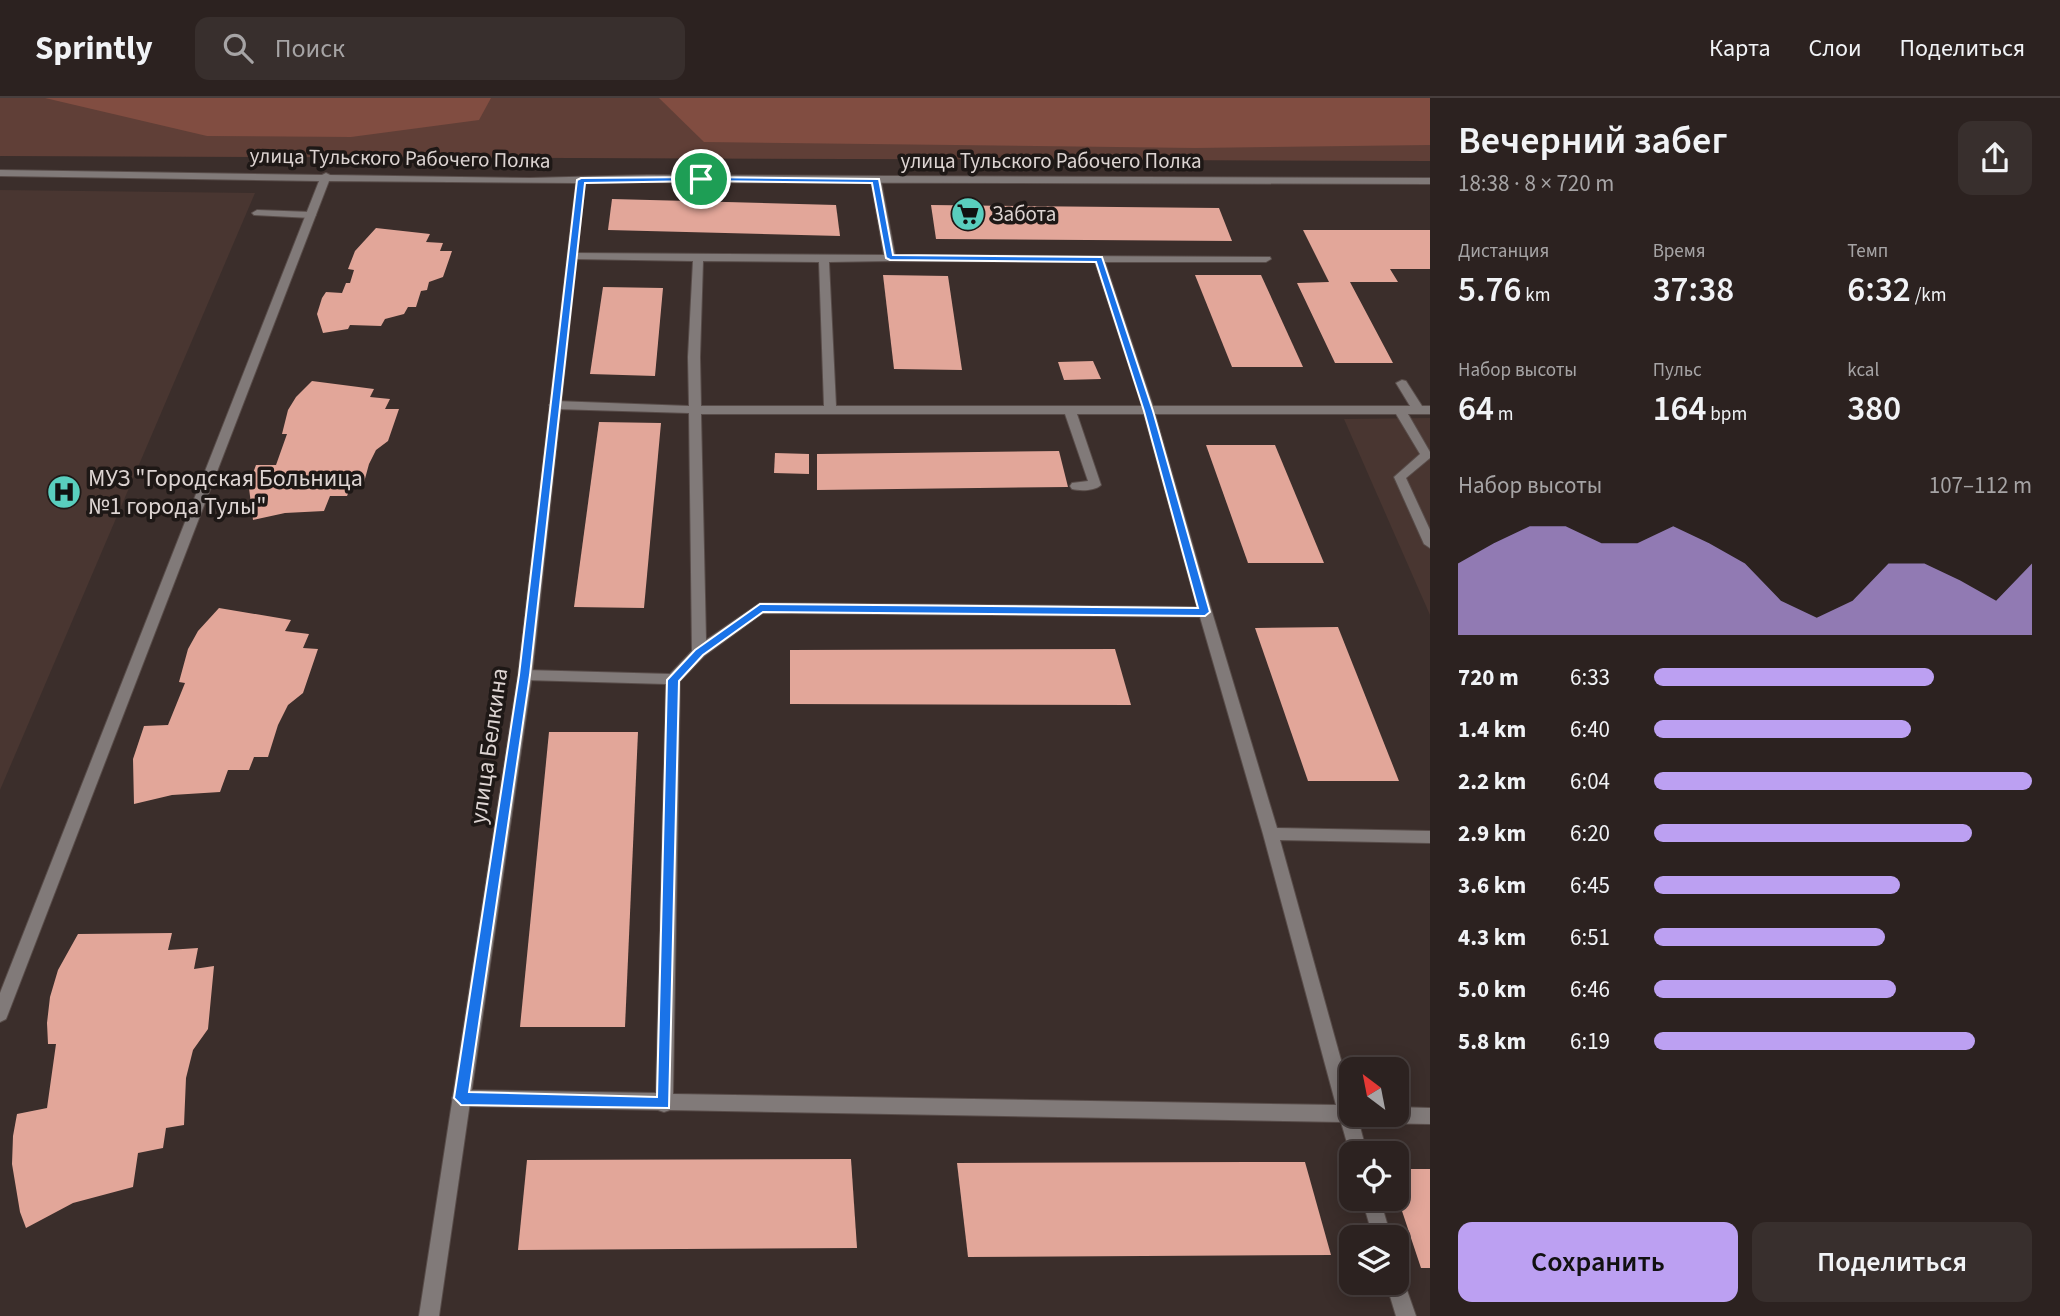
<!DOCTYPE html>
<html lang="ru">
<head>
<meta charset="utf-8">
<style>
	body { margin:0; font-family:"Source Sans 3",sans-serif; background:#382f2d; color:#f1f3f6; height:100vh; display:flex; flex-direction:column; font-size:26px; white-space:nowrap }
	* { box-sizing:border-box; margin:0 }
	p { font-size:23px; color:#a6a4a5 }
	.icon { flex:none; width:38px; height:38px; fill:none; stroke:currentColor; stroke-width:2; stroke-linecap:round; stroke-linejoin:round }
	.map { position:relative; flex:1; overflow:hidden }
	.side { display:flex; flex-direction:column; background:#2c2220; width:630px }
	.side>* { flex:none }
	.needle { width:46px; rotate:328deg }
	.tools { position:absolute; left:1339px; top:959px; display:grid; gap:14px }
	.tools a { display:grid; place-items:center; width:70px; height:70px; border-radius:14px; background:#2c2220; box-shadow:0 4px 18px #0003,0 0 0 2px #483f3e; font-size:35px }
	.pin { position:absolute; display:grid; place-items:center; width:60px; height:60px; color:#fff; margin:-30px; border:4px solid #fff; border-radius:50%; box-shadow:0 2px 7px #0007 }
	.round { display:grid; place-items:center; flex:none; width:74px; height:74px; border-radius:14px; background:#382f2d }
	.summary { display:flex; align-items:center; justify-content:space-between; height:119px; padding:0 28px }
	h1 { font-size:38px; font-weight:600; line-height:52px }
	.figures { display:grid; grid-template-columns:repeat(3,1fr); gap:10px; height:119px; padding:7px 28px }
	.figures div { display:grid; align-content:center }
	.figures b { font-size:35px; font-weight:600 }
	.figures small { font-size:19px; font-weight:400 }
	.figures p { font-size:19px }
	.chart { height:196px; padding:14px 28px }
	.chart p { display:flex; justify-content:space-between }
	.chart svg { width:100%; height:126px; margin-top:7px; fill:#bca0f2; opacity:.7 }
	.cta { display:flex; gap:14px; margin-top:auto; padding:14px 28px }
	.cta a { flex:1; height:80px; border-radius:14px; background:#bca0f2; color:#111; font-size:28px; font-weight:600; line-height:80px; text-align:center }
	.cta a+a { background:#382f2d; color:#f1f3f6 }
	ul { padding:0 28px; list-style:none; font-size:23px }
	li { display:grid; grid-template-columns:112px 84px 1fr; align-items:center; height:52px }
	li i { height:18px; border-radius:9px; background:#bca0f2 }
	header { display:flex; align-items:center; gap:42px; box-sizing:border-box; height:98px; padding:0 35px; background:#2c2220; border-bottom:2px solid #483f3e }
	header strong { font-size:33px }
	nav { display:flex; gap:38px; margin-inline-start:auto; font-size:24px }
	.search { width:490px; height:63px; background:#382f2d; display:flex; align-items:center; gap:18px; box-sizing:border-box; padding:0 24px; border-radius:14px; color:#a6a4a5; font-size:26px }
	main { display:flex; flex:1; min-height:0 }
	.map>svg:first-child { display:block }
	.built { fill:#493631 }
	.green { fill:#603f37 }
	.forest { fill:#814d41 }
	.building { fill:#e2a699 }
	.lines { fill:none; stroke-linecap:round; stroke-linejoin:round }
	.service-casing { stroke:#584c49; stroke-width:2 }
	.minor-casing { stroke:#584c49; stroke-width:2 }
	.service { fill:#817a79; fill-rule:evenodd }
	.minor { fill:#817a79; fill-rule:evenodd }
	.route { fill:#1a73e8; stroke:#fff; stroke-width:2; fill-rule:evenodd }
	.labels { text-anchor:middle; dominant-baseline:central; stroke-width:7; stroke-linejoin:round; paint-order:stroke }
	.far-street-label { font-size:21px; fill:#ddd4d2; stroke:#1e1816 }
	.far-poi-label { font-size:21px; fill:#ddd4d2; stroke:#1e1816; text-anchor:start }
	.poi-label { font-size:24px; fill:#ddd4d2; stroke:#1e1816; text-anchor:start }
	.street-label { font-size:24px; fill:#ddd4d2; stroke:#1e1816 }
</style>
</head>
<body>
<header>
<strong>Sprintly</strong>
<div class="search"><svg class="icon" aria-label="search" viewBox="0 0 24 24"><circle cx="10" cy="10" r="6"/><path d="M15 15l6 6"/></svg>Поиск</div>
<nav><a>Карта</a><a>Слои</a><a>Поделиться</a></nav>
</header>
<main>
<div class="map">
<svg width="1430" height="1218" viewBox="0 0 1430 1218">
	<rect width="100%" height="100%" fill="#3b2e2b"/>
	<g class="built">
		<path d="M0 92 255 95 0 692Z"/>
		<path d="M1430 320V517L1344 321Z"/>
	</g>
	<path class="green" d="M0 0H1430V63L0 58Z"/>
	<g class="forest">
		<path d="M45 0H491L479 22 351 39 207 38Z"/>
		<path d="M659 0H1430V47L1195 50 704 44Z"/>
	</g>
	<g class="building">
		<path d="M612 101 836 107 840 138 608 132Z"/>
		<path d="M931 107 1219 110 1232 143 936 141Z"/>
		<path d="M376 130 430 136 426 144 443 145 440 153H452L443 179 429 184 427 192 421 193 416 209H408L404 216 385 221 381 228 350 227 348 231 323 235 317 216 322 200 326 194 342 195 346 185H350L354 172 348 171 355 153Z"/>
		<path d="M1303 132H1430V171H1390L1398 184H1350L1393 265H1335L1297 185 1329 184Z"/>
		<path d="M883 177 948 178 962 272 894 271Z"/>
		<path d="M1195 177H1261L1303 269H1232Z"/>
		<path d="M603 189 663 190 655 278 590 276Z"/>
		<path d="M1093 263 1101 281 1064 282 1058 264Z"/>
		<path d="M312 283 374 291 370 299 390 301 385 311H399L388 343 376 352 369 366 363 388H351L347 398H330L324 413 285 415 253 422 249 390 252 378 256 367H276L287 336H282L288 312 296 299Z"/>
		<path d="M599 324 661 325 644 510 574 509Z"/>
		<path d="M1206 347H1275L1324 465H1248Z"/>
		<path d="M1059 353 1068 389 817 392V356Z"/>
		<path d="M775 355 809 356V376L774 375Z"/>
		<path d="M219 510 291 522 285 533 309 536 303 550 318 551 303 595 288 607 278 627 268 659H254L249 672H228L220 694 172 697 134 706 133 661 144 628 168 627 185 585 179 584 188 551 198 533Z"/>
		<path d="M1338 529 1399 683H1308L1255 530Z"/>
		<path d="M1115 551 1131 607 790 606V552Z"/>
		<path d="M549 634H638L625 929H520Z"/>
		<path d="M172 835 168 852 198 850 194 871 214 868 208 931 193 952 186 980 184 1027 166 1030 163 1050 138 1055 133 1089 73 1105 26 1130 20 1114 12 1066 13 1038 17 1016 47 1010 56 946H48L47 925 50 899 58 872 78 836Z"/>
		<path d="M851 1061 857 1150 518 1152 527 1062Z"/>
		<path d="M1249 1064H1305L1331 1157 968 1159 957 1065Z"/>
		<path d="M1396 1071H1430V1170H1421L1396 1095Z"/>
	</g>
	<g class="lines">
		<g class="service-casing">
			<g id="service">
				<path d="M876 80 881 83 895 157 1270 159 1271 161 1266 164H1105L1153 308H1410L1396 285 1402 282 1406 283 1422 308H1430V316H1408L1430 354V360L1406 380 1430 432V450L1424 446 1394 379 1420 356 1396 316H1155L1212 514 1277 730 1430 733V745L1280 742 1351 998V1017H1359L1358 1021 1367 1055H1351V1059L1341 1024 670 1012 664 1014 658 1012 461 1008 455 1006 452 1000 455 994 461 992 656 995 666 586 525 582 518 577 525 572 670 576 692 553 689 315 555 311 549 307 555 303 689 308 688 259 693 163 574 161 569 158 574 155 884 157 871 83ZM703 163 819 164 824 308H701L700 259ZM890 163 1095 164 1142 308H836L829 164ZM701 316H1065L1088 383 1072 385 1070 388 1072 391C1080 393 1095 393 1101 387L1077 316H1144L1197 509 760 505 706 542ZM763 515 1200 519 1263 736 1336 1007 673 996 680 583 704 558Z"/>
				<path d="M257 112 311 114 316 117 311 120 254 117 252 115Z"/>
				<path d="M1396 1009 1430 1010V1026L1370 1025 1364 1023 1361 1017H1396Z"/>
				<path d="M1362 1101H1380L1391 1139H1373Z"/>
				<path d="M1396 1176 1402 1178 1416 1218H1396L1386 1185H1396Z"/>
			</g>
		</g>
		<g class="minor-casing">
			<path id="minor" d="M0 72 322 77 326 75 330 77 530 80 647 77 1430 80V86L585 84 532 577 439 1218H419L518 577 576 85 329 83 8 916 6 921 0 924V895L319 83 0 78Z"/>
		</g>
		<use href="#service" class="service"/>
		<use href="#minor" class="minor"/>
	</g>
	<path class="route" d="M701 79 879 81 893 157 1102 159 1153 313 1210 514 1205 518 763 514 703 557 679 583 669 1010 461 1007 454 1000 519 577 577 82 581 80ZM701 83 872 85 886 160 890 162 1096 164 1144 313 1198 510 760 506 695 552 667 582 657 999 469 994 530 577 585 85Z"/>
	<defs>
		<g id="supermarket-disc" transform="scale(1.75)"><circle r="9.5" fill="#59cebe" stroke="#1e1816"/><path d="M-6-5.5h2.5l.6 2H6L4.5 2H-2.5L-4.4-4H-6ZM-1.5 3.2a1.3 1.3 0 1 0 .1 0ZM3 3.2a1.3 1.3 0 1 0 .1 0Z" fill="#111"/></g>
		<g id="hospital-disc" transform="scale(1.75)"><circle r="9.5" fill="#59cebe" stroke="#1e1816"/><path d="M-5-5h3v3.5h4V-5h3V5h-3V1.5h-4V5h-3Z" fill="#111"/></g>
	</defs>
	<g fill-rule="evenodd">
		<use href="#supermarket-disc" x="968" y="116"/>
		<use href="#hospital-disc" x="64" y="394"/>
	</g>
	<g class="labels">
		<g class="far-street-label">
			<text transform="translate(400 60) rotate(1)">улица Тульского Рабочего Полка</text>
			<text x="1051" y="63">улица Тульского Рабочего Полка</text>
		</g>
		<g class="far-poi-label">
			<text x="992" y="116">Забота</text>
		</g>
		<g class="poi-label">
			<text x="88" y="380">МУЗ "Городская Больница<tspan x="88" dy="28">№1 города Тулы"</tspan></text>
		</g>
		<g class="street-label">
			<text transform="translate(489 648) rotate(-82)">улица Белкина</text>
		</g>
	</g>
</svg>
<div class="tools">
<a><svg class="needle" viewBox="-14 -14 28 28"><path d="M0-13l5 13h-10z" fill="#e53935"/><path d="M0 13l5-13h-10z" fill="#a6a4a5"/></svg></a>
<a><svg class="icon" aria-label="locate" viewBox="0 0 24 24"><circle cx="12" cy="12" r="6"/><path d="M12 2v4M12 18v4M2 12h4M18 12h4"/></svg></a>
<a><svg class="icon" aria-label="layers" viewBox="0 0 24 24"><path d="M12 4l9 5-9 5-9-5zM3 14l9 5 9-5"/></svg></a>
</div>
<div class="pin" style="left:701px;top:81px;background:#1e9e55"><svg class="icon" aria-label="arrive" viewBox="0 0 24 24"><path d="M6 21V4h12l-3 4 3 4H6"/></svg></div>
</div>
<section class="side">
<div class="summary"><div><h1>Вечерний забег</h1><p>18:38 · 8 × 720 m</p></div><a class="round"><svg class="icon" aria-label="share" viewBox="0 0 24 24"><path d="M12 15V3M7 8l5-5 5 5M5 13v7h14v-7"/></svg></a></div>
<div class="figures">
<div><p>Дистанция</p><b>5.76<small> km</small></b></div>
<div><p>Время</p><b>37:38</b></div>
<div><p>Темп</p><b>6:32<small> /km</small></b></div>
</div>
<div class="figures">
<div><p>Набор высоты</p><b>64<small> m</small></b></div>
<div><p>Пульс</p><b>164<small> bpm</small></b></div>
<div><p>kcal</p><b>380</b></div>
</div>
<div class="chart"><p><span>Набор высоты</span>107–112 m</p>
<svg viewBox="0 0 160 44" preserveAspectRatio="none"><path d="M0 44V19L10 12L20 6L30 6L40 12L50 12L60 6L70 12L80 19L90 32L100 38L110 32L120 19L130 19L140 25L150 32L160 19V44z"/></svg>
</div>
<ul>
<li><b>720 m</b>6:33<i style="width:74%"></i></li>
<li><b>1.4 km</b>6:40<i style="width:68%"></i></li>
<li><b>2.2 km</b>6:04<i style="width:100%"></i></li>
<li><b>2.9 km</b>6:20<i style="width:84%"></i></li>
<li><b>3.6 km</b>6:45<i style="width:65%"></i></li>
<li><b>4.3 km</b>6:51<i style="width:61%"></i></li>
<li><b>5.0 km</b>6:46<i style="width:64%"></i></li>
<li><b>5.8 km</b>6:19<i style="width:85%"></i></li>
</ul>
<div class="cta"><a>Сохранить</a><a>Поделиться</a></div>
</section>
</main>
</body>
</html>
